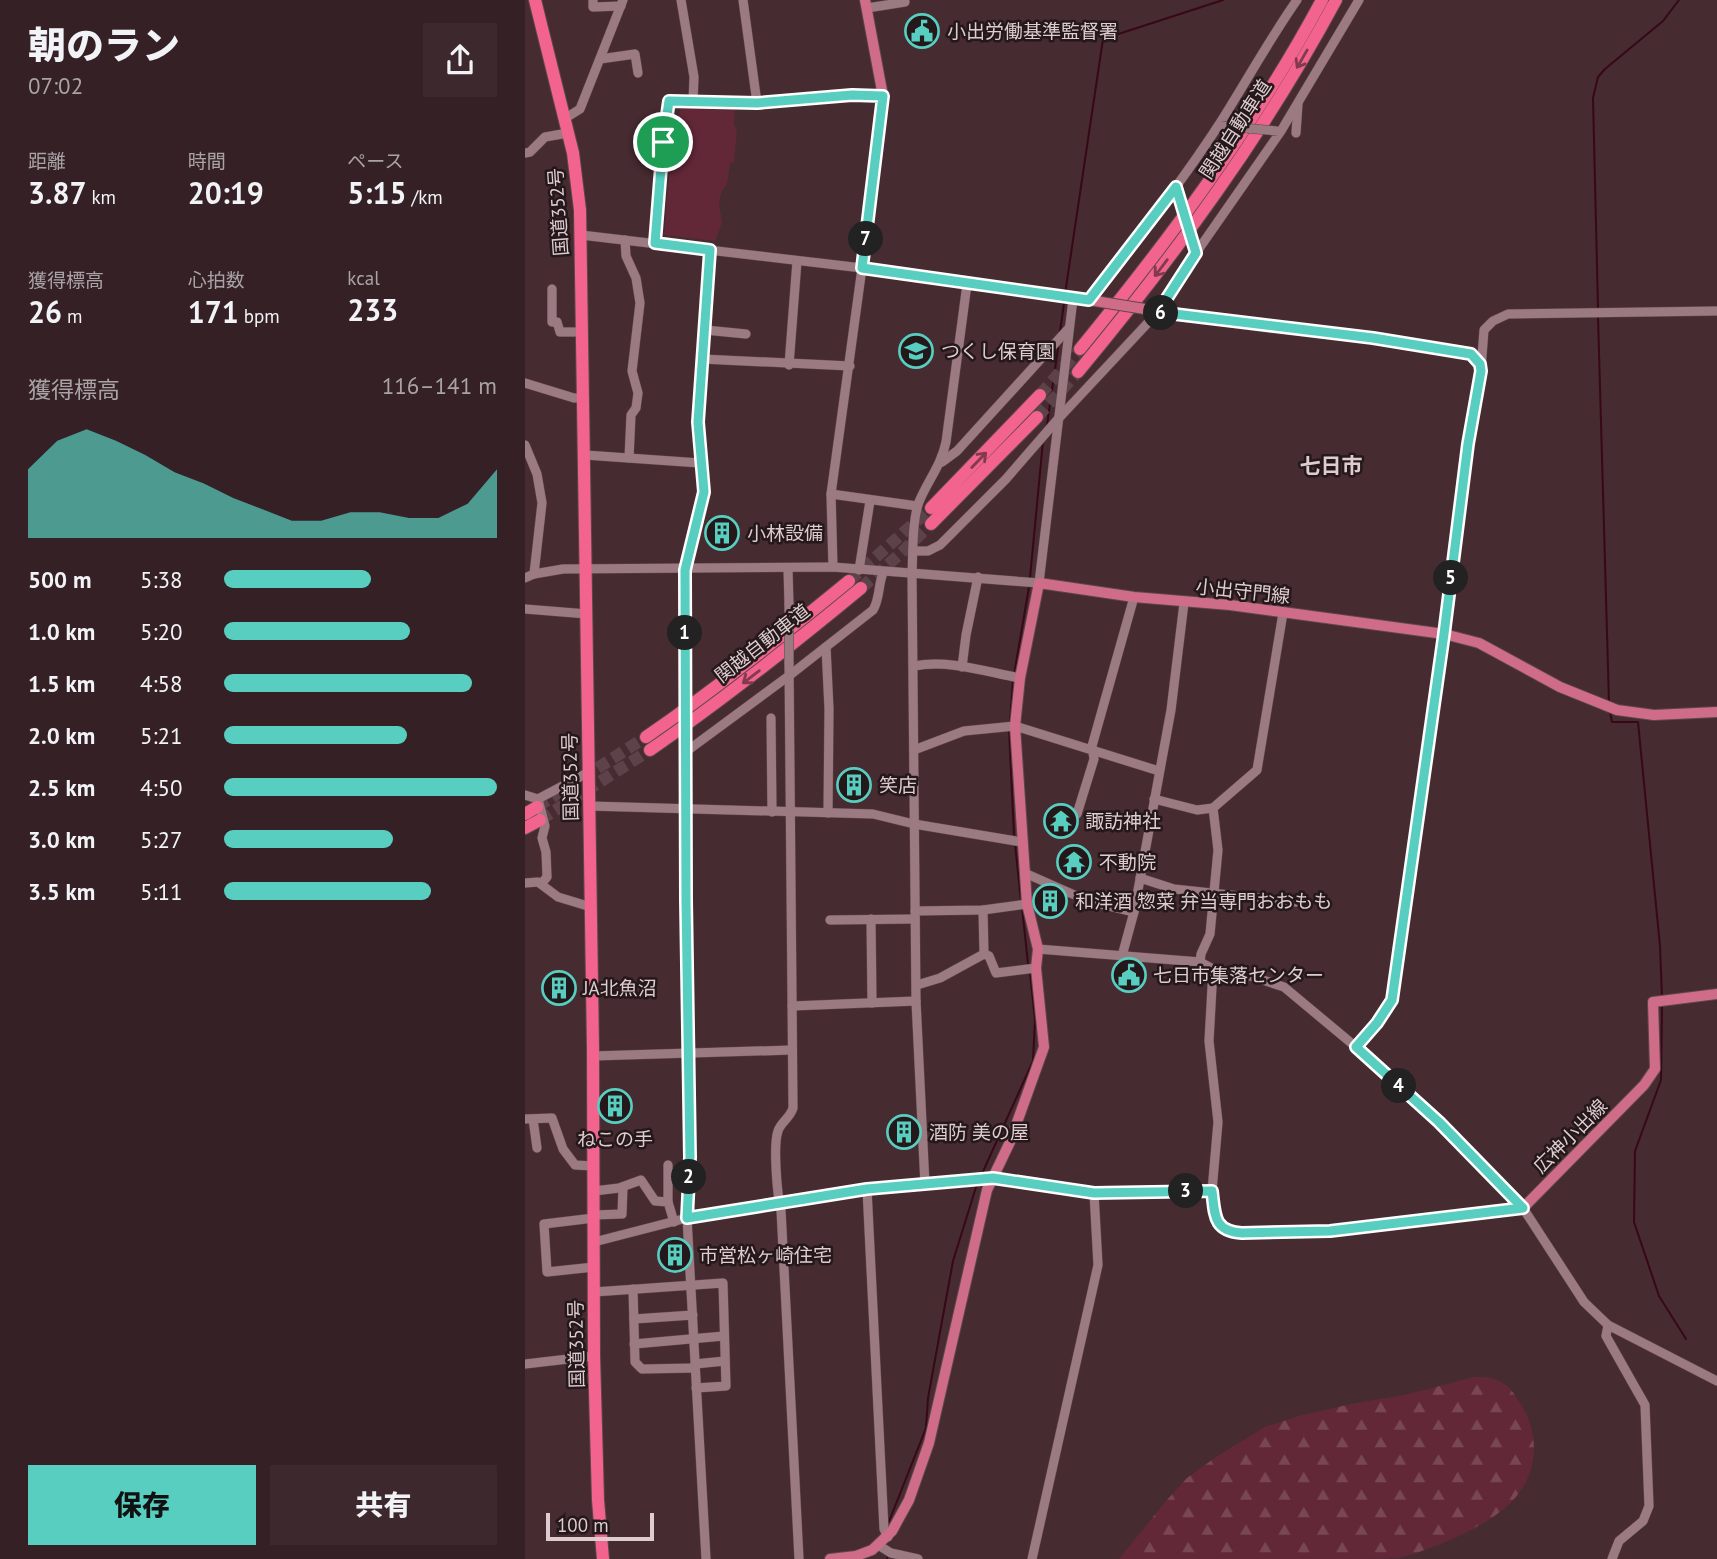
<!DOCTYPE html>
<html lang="ja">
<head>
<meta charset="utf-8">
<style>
	body { margin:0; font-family:"PT Sans","Noto Sans JP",sans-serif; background:#3c282d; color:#f1f3f6; height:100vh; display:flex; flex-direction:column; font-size:26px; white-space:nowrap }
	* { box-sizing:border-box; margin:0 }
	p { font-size:23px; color:#a9a3a7 }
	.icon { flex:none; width:38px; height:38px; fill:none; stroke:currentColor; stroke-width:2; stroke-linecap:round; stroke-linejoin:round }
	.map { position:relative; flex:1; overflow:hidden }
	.drawer { display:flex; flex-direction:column; background:#342025; width:525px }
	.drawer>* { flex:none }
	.scale { position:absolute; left:21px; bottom:18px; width:108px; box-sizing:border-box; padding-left:7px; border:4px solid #decccf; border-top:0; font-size:19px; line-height:24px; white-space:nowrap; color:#decccf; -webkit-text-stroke:5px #24181a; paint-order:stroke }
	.pin { position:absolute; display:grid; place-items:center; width:60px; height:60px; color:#fff; margin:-30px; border:4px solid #fff; border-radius:50%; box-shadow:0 2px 7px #0007 }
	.km { position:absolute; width:35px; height:35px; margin:-18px; border-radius:50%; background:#222; color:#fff; font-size:19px; line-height:35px; text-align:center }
	.round { display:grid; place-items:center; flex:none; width:74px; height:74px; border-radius:0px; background:#3c282d }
	.overview { display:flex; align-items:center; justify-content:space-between; height:119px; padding:0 28px }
	h1 { font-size:38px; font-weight:800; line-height:52px }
	.metrics { display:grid; grid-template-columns:repeat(3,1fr); gap:10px; height:119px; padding:7px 28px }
	.metrics div { display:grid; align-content:center }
	.metrics b { font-size:30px; font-weight:800 }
	.metrics small { font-size:19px; font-weight:400 }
	.metrics p { font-size:19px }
	.chart { height:196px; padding:14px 28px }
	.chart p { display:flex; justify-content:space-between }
	.chart svg { width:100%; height:126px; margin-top:7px; fill:#58cec0; opacity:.7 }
	.primary-button { display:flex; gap:14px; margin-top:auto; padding:14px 28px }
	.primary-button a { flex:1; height:80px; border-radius:0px; background:#58cec0; color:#111; font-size:28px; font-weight:800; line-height:80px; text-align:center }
	.primary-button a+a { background:#3c282d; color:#f1f3f6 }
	ul { padding:0 28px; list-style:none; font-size:23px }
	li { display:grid; grid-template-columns:112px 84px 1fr; align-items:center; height:52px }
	li i { height:18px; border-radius:9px; background:#58cec0 }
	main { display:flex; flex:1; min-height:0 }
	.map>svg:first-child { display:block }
	.green { fill:#632838 }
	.forest { fill:url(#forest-firs) }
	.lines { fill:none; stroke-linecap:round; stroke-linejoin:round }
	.stream { stroke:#380818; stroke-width:2 }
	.highway-tunnel { stroke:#5d4349; stroke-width:12; stroke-dasharray:12 6; stroke-linecap:butt }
	.minor-casing { stroke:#5e474c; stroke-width:10 }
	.major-casing { stroke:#5e474c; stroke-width:12 }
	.highway-casing { stroke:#5e474c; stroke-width:14 }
	.minor { stroke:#9b7a81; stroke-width:9 }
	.major { stroke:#cf6d88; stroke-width:10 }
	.highway { stroke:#f2648d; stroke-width:12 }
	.minor-bridge-casing { stroke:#5e474c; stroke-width:10; stroke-linecap:butt }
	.major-bridge-casing { stroke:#5e474c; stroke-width:12; stroke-linecap:butt }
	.minor-bridge { stroke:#9b7a81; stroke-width:9 }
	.major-bridge { stroke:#cf6d88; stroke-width:10 }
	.oneway { stroke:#813a4e }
	.route-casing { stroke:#fff; stroke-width:14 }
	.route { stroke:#58cec0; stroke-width:9 }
	.labels { text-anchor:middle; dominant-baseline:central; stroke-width:5; stroke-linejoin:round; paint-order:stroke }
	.poi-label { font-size:19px; fill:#decccf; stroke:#24181a; text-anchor:start }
	.street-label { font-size:19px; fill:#decccf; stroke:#24181a }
	.neighbourhood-label { font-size:21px; font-weight:bold; fill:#decccf; stroke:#24181a }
</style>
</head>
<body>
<main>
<section class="drawer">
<div class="overview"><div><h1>朝のラン</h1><p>07:02</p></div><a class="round"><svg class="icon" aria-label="share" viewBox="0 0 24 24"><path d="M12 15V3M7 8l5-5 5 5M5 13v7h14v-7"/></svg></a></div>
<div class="metrics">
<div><p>距離</p><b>3.87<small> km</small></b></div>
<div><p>時間</p><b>20:19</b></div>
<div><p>ペース</p><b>5:15<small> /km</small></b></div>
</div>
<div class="metrics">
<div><p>獲得標高</p><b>26<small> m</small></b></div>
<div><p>心拍数</p><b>171<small> bpm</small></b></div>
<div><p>kcal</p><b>233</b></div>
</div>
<div class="chart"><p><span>獲得標高</span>116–141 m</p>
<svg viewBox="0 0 160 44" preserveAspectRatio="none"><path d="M0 44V20L10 10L20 6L30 10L40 15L50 21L60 25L70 30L80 34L90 38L100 38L110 35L120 35L130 37L140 37L150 32L160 20V44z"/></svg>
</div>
<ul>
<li><b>500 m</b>5:38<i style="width:54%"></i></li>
<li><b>1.0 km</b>5:20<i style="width:68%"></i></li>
<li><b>1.5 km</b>4:58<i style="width:91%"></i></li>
<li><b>2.0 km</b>5:21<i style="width:67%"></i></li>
<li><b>2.5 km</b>4:50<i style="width:100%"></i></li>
<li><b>3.0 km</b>5:27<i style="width:62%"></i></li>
<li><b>3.5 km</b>5:11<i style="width:76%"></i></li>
</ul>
<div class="primary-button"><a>保存</a><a>共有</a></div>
</section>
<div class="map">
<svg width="1192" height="1559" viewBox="0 0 1192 1559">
	<defs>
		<pattern id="forest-firs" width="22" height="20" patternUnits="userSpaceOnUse" patternTransform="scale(1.75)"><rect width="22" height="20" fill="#632838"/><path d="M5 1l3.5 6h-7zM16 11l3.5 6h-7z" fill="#794654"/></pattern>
	</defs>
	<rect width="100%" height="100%" fill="#462b31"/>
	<path class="green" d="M156 103 210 109 209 125 212 130 209 162 205 164 202 184 197 190 194 203 197 223 190 241 139 235 146 153 143 151 146 124H153Z"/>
	<path class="forest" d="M949 1377C960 1377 970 1377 979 1384 985 1387 989 1394 993 1400 1013 1428 1015 1465 994 1493 972 1524 910 1548 875 1558 856 1559 817 1559 795 1559 728 1559 661 1559 594 1559L641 1501 662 1478 691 1457 740 1427 777 1415 831 1403 880 1395Z"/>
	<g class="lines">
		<g class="stream">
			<path d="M540 294 578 39 698 0"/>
			<path d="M1073 308 1068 98 1073 77 1080 69 1138 21 1154 0"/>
			<path d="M1073 317 1084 703"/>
			<path d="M535 332 539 303"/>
			<path d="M522 425 533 348"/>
			<path d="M505 578 518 441"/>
			<path d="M489 675 504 587"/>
			<path d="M1085 712 1087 722H1113L1135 946 1137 997"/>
			<path d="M485 723 488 680"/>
			<path d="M484 729 489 835"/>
			<path d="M490 844 496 901"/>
			<path d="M497 907 503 964"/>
			<path d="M1137 1007 1136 1080 1110 1151 1109 1222 1134 1296 1161 1339"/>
			<path d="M456 1176 508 1061 510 1020 505 973"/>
			<path d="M363 1524 401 1428 403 1398 428 1261 452 1184"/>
			<path d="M362 1559V1558"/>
		</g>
		<g class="highway-tunnel">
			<path d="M515 395 555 349"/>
			<path d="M512 417 553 372"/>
			<path d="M324 581 406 508"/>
			<path d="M336 588 374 555 406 524"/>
			<path d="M12 807 121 737"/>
			<path d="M15 820 125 750"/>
		</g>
		<g class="minor-casing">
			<g id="minor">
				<path d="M68 0V7L96 6"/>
				<path d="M156 0 169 77 168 102"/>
				<path d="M218 0 232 103"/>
				<path d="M342 8 380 2"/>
				<path d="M75 59 110 54 113 73"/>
				<path d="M39 119 55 109 98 0"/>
				<path d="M771 133 773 104"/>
				<path d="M0 153 5 152 20 137 43 133"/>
				<path d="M56 235 337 268 306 494 308 567"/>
				<path d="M100 240 101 256 111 278 115 303 107 371 113 393 111 408 106 415 104 458"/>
				<path d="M130 243 138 142 144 101 232 103 327 95 358 96"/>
				<path d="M27 289V322H32L35 332H53"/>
				<path d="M564 300C609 242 655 185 695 123 721 82 744 40 772 0"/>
				<path d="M180 330 221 334"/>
				<path d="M177 359 325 366"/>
				<path d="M264 365 272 261"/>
				<path d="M956 369 959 330 968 321 983 314 1192 311"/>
				<path d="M0 383 49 398H59"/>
				<path d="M0 445 12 474 17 503 9 574"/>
				<path d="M60 455 175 463"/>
				<path d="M417 462 432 451 544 328"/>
				<path d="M306 494 392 506"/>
				<path d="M388 551H403L415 545 481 479 533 419 633 312 671 253 756 131 834 0"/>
				<path d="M263 569 264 605"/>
				<path d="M334 570 345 501"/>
				<path d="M0 578 9 574 38 569 308 567 514 583 548 299"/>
				<path d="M0 609 62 614"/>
				<path d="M301 647 304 709 303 813"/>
				<path d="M264 663 268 1108C265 1118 256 1122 253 1131 248 1145 252 1195 256 1210L274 1559"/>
				<path d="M389 666C424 659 461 672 495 678"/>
				<path d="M437 667 441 635 453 577"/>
				<path d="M160 686V570L179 492 173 422 185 250"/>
				<path d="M246 718 247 812"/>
				<path d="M161 740V991L165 1157 162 1218 181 1559"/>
				<path d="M389 750 439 731 490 726 634 771"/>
				<path d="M162 751 265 675 348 610C355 599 353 585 358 573"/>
				<path d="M0 795 13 799 20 826 17 838 21 852 22 877 16 884"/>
				<path d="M13 799 64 772"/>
				<path d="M629 799 672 810 688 808 732 770 758 613"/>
				<path d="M65 806 348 814 389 824 497 842"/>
				<path d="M552 814 569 759 567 746 609 597"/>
				<path d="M502 874 563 901 609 912"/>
				<path d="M615 878 649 889 771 902"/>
				<path d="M0 883 13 882 33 897 66 907"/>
				<path d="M390 911 458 910 502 904"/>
				<path d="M346 919 347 1003"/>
				<path d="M305 920 390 919"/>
				<path d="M513 949 675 962 688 969 716 973 759 987 831 1047"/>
				<path d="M459 954 464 956 471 973 511 968"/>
				<path d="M597 956 609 912 646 710 659 603"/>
				<path d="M675 962 676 954 685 934 693 850 688 808"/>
				<path d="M688 969 684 1041 693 1122 687 1191 692 1222 702 1232 805 1231 998 1208 1059 1302 1083 1325 1192 1381"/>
				<path d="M392 985 415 978 459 954 458 910"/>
				<path d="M267 1006 391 1001"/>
				<path d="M68 1056 266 1050"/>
				<path d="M0 1119 27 1118 38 1149 50 1165 68 1166"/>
				<path d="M8 1119 12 1148"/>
				<path d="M400 1185 391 1001 387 574C388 553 387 521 394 502 403 480 416 466 421 442L442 284"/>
				<path d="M342 1189 359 1529 363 1537"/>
				<path d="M69 1191 94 1188 116 1180 130 1201 143 1202 149 1222"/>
				<path d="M143 1202V1165"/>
				<path d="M69 1215 97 1214 98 1187"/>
				<path d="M69 1242 162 1218 342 1189 468 1178 569 1193 687 1191"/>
				<path d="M69 1267 22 1272 19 1224 69 1218"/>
				<path d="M108 1289 110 1362 117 1369 170 1368"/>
				<path d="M69 1292 198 1283 201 1386 171 1388"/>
				<path d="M109 1319 168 1315"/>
				<path d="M1083 1325 1081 1336 1120 1405 1124 1506 1118 1521 1094 1541 1087 1559"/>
				<path d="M109 1344 199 1336"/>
				<path d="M0 1364 69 1356"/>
				<path d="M170 1364 200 1361"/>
				<path d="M353 1545 366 1553 393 1559"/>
				<path d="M507 1559 573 1265 569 1193"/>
			</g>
		</g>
		<g class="major-casing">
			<g id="major">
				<path d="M340 0 358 96 337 268 570 301"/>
				<path d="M626 310 743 327 848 338 946 353 952 359 956 371 943 445 919 634 867 1000 852 1023 831 1047 914 1122 998 1208 1119 1085 1130 1069 1128 1002 1192 994"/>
				<path d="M305 1559 331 1556 347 1550 367 1531 384 1500 404 1443 462 1190 485 1142 519 1047 511 968 513 949 502 904 490 726 495 678 514 583 609 597 705 605 919 634 954 643 1035 687 1092 710 1129 715 1192 712"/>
			</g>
		</g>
		<g class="highway-casing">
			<g id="highway">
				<path d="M10 0 48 153 55 210 68 1049 69 1356 73 1500 78 1559"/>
				<path d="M555 349C645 239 730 125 797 0"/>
				<path d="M553 372C650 255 739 134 811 0"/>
				<path d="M406 508 515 395"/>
				<path d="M406 524 512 417"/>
				<path d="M121 737C191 689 258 635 324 581"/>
				<path d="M125 750C198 700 267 645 336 588"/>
				<path d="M0 814 12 807"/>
				<path d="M0 828 15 820"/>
			</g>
		</g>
		<use href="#minor" class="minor"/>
		<use href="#major" class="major"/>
		<use href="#highway" class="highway"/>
		<g class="minor-bridge-casing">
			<g id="minor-bridge">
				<path d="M697 126 752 131"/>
				<path d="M652 190 670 250"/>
				<path d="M264 605V663"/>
				<path d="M160 686 161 740"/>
			</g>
		</g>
		<g class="major-bridge-casing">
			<path id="major-bridge" d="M570 301 626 310"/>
		</g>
		<use href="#minor-bridge" class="minor-bridge"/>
		<use href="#major-bridge" class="major-bridge"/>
	</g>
	<defs><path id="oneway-shaft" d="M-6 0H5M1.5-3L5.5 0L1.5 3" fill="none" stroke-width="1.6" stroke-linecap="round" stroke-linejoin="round" transform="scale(1.75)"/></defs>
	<g class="oneway">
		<use href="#oneway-shaft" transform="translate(777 59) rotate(120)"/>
		<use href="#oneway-shaft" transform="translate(636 268) rotate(127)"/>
		<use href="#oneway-shaft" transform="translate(454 460) rotate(-46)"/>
		<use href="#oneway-shaft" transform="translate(226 677) rotate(143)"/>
	</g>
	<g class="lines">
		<g class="route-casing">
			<path id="route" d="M327 95 358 96 337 268 564 300 651 187 671 253 633 312 848 338 946 354 955 364 956 371 943 444 919 634 867 1000 852 1023 831 1047 914 1122 998 1208 805 1231 717 1233C688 1231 690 1215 687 1191L569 1193 468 1178 342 1189 162 1218 165 1157 161 900 160 570 179 492 173 422 185 250 130 243 138 142 144 101 232 103Z"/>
		</g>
		<use href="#route" class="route"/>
	</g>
	<defs>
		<g id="civic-ring" transform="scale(1.75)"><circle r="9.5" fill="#24181a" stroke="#58cec0" stroke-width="1.5"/><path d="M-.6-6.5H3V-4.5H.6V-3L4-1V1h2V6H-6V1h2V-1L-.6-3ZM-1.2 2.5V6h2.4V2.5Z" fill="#58cec0"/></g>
		<g id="school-ring" transform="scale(1.75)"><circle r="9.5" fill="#24181a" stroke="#58cec0" stroke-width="1.5"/><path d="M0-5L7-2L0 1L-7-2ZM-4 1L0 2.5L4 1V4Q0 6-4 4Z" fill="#58cec0"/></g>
		<g id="building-ring" transform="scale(1.75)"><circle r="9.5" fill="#24181a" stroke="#58cec0" stroke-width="1.5"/><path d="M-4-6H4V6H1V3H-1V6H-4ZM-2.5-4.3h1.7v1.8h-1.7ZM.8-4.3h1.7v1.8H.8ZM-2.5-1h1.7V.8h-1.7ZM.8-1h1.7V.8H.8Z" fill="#58cec0"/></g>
		<g id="temple-ring" transform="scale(1.75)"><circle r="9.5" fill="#24181a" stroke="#58cec0" stroke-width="1.5"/><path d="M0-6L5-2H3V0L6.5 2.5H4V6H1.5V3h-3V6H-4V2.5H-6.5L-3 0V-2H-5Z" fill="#58cec0"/></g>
	</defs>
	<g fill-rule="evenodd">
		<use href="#civic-ring" x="397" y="31"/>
		<use href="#school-ring" x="391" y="351"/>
		<use href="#building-ring" x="197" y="533"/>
		<use href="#building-ring" x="329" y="785"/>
		<use href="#temple-ring" x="536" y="821"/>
		<use href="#temple-ring" x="549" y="862"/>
		<use href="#building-ring" x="525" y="901"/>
		<use href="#civic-ring" x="604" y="975"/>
		<use href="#building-ring" x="34" y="988"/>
		<use href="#building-ring" x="90" y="1106"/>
		<use href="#building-ring" x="379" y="1132"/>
		<use href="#building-ring" x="150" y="1255"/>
	</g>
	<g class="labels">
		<g class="poi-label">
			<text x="422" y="31">小出労働基準監督署</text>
			<text x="416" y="351">つくし保育園</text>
			<text x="222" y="533">小林設備</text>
			<text x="354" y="785">笑店</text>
			<text x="560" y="821">諏訪神社</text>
			<text x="574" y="862">不動院</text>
			<text x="550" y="901">和洋酒 惣菜 弁当専門おおもも</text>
			<text x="628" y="975">七日市集落センター</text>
			<text x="58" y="988">JA北魚沼</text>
			<text x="404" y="1132">酒防 美の屋</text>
			<text x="90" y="1139" text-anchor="middle">ねこの手</text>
			<text x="174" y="1255">市営松ヶ崎住宅</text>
		</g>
		<g class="street-label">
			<text transform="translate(710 129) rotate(-57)">関越自動車道</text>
			<text transform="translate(33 212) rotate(-94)">国道352号</text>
			<text transform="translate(718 591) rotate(6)">小出守門線</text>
			<text transform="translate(237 643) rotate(-38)">関越自動車道</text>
			<text transform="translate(45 777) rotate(-91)">国道352号</text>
			<text transform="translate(1045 1136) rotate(-45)">広神小出線</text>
			<text transform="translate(51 1344) rotate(-91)">国道352号</text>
		</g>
		<g class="neighbourhood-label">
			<text x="806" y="465">七日市</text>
		</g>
	</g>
</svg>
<div class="scale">100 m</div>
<div class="pin" style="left:138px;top:142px;background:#1e9e55"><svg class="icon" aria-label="arrive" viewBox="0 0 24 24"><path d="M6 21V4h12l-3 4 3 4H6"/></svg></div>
<b class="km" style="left:160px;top:633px">1</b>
<b class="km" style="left:164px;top:1177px">2</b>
<b class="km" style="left:661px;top:1191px">3</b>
<b class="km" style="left:874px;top:1086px">4</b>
<b class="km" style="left:926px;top:578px">5</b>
<b class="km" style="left:636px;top:313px">6</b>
<b class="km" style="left:341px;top:239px">7</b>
</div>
</main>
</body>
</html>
